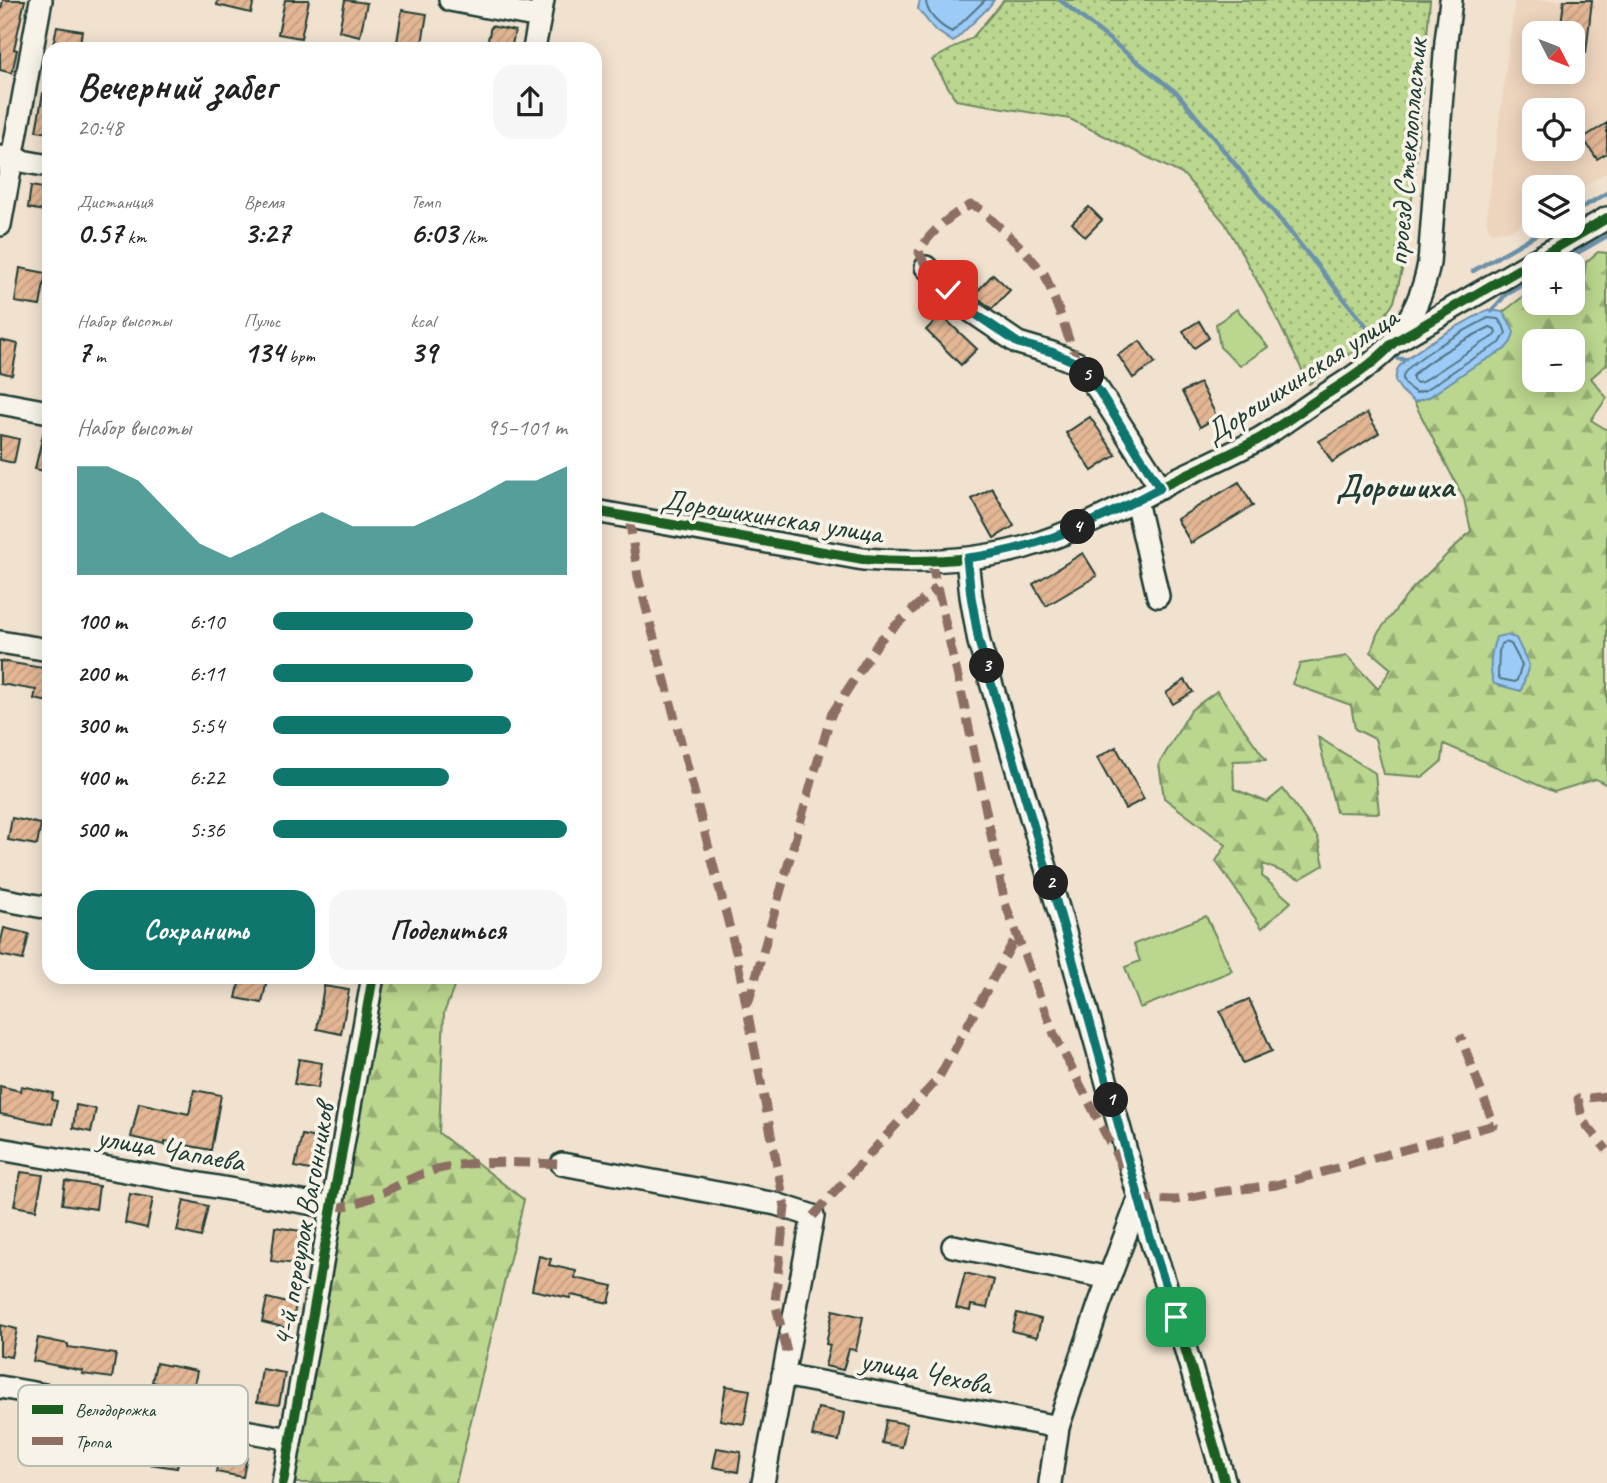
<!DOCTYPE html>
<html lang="ru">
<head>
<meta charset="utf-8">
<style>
	body { margin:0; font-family:Caveat,sans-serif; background:#f6f6f6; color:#222; height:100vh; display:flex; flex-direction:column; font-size:26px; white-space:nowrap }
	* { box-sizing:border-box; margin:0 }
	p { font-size:23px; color:#767676 }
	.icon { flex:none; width:38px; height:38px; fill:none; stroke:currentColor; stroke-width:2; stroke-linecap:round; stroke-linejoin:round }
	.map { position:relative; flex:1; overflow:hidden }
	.side { position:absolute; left:42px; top:42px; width:560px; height:942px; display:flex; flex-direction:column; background:#fff; border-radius:21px; box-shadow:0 4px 18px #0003 }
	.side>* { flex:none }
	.needle { width:46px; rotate:132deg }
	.buttons { position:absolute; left:1522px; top:21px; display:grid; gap:14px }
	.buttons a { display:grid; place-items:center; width:63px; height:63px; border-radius:14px; background:#fff; box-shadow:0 4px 18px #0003; font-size:35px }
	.pin { position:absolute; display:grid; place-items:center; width:60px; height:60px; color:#fff; margin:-30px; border-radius:14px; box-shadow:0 4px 10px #0006 }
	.km { position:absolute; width:35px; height:35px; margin:-18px; border-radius:50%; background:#222; color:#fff; font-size:19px; line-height:35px; text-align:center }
	.round { display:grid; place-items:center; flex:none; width:74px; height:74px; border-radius:21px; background:#f6f6f6 }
	.head { display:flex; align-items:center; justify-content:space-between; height:119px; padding:0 35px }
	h1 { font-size:38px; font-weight:800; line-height:52px }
	.figures { display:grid; grid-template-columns:repeat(3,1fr); gap:10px; height:119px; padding:7px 35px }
	.figures div { display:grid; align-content:center }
	.figures b { font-size:30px; font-weight:800 }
	.figures small { font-size:19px; font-weight:400 }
	.figures p { font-size:19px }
	.chart { height:196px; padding:14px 35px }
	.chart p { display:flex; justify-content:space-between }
	.chart svg { width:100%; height:126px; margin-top:7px; fill:#0f766e; opacity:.7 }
	.cta { display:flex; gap:14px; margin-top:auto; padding:14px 35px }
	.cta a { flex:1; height:80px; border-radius:21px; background:#0f766e; color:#fff; font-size:28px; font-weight:800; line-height:80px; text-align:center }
	.cta a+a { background:#f6f6f6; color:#222 }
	ul { padding:0 35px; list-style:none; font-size:23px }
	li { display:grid; grid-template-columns:112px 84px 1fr; align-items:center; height:52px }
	li i { height:18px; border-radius:9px; background:#0f766e }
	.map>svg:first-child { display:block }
	.built { fill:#edd4bd; fill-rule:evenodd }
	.grass { fill:url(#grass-dots); stroke:#6d8a61; stroke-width:2 }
	.forest { fill:url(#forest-firs); stroke:#6d8a61; stroke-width:2; fill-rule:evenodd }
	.green { fill:#bbd68e; stroke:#6d8a61; stroke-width:2 }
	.water { fill:#9dcbf8; stroke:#6b92aa; stroke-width:2 }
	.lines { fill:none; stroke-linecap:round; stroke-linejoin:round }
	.shore { stroke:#517682; stroke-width:2 }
	.stream { stroke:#6b92aa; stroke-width:4.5 }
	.building { fill:url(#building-hatch); stroke:#1f3d34; stroke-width:2 }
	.minor-casing { stroke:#1f3d34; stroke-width:26 }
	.minor { stroke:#f7f3e8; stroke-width:21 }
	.quiet { stroke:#8d6e63; stroke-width:9; stroke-dasharray:18 9; stroke-linecap:butt }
	.cycleway-casing { stroke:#f7f3e8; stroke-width:15 }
	.cycleway { stroke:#1b5e20; stroke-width:10 }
	.route-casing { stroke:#fff; stroke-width:14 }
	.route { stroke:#0f766e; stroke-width:9 }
	.labels { text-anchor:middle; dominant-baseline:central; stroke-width:7; stroke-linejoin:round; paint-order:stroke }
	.street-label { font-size:30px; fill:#1f3d34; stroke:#f7f3e8 }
	.neighbourhood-label { font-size:32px; font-weight:bold; fill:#1f3d34; stroke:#f7f3e8 }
	.key { fill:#f7f3e8; stroke:#b6bcb2; stroke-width:2 }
	.key-label { font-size:19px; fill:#1f3d34 }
</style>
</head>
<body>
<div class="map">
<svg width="1607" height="1483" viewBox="0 0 1607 1483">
	<defs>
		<pattern id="grass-dots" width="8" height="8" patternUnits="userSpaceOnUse" patternTransform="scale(1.75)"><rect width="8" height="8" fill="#bbd68e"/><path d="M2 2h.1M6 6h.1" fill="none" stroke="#97af75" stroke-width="1.8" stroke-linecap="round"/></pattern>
		<pattern id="forest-firs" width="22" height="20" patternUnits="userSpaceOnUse" patternTransform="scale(1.75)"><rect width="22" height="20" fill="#bbd68e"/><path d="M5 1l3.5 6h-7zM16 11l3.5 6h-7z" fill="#97af75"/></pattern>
		<pattern id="building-hatch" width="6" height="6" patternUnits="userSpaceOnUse" patternTransform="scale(1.75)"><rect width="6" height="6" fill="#e3b694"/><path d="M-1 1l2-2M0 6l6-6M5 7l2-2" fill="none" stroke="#c29d80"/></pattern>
	</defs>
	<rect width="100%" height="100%" fill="#f1e1cf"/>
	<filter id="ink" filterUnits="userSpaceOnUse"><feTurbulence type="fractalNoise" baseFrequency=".0143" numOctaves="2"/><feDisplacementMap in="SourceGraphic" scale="14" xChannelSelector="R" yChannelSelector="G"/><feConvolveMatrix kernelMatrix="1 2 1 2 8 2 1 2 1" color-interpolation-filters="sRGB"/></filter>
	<g filter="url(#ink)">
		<path class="built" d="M1515 0H1607V172L1573 193V187H1535V216L1511 230 1492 233 1486 222ZM1535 33H1573V72H1535ZM1535 110H1573V149H1535Z"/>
		<path class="grass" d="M1004 0H1430L1416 163 1405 258 1394 302 1369 340 1309 384 1266 297 1225 223 1184 175 1070 119 956 100 932 60 973 37Z"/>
		<g class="forest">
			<path d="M1598 252 1607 253V364L1591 378 1607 398 1591 420 1607 430V785L1596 779 1554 792 1444 744 1442 761 1423 777 1384 774 1375 739 1355 729 1351 705 1292 684 1300 664 1347 656 1378 689 1391 669 1371 652 1377 634 1412 589 1471 531 1464 499 1414 402 1429 396 1471 368 1505 349 1509 321 1503 312 1533 289 1535 288V303H1573V284L1582 289 1586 262ZM1535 341H1573V380H1535Z"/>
			<path d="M1217 691 1266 760 1233 761 1234 789 1267 802 1283 789 1318 838 1324 865 1300 879 1263 864 1262 876 1291 902 1262 928 1216 861 1226 845 1164 798 1159 764 1191 710Z"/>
			<path d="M1318 737 1375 773 1379 813 1336 812Z"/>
			<path d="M385 977H458L444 1013 439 1133 524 1200 456 1483H295L308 1393Z"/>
		</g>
		<g class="green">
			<path d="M1237 309 1268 347 1240 366 1220 347 1216 324Z"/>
			<path d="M1206 916 1232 971 1140 1008 1125 967 1140 961 1134 944Z"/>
		</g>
		<g class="water">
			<path d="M920 0H994L988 8 953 42 934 29 918 9Z"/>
			<path d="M1487 310 1503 312 1509 321 1514 332 1511 342 1505 349 1471 368 1429 397 1414 402 1401 390 1395 381C1395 380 1397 371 1397 370 1405 353 1469 320 1487 310Z"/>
			<path d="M1506 635 1516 638 1529 665 1521 691 1494 684C1488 669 1491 652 1496 637Z"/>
		</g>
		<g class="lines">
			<g class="shore">
				<path d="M926 0C926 14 940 26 952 32L985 0"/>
				<path d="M1488 318 1498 319 1503 325 1506 333 1500 343 1467 362 1426 390 1416 393C1410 389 1402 384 1403 377 1405 361 1473 326 1488 318Z"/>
				<path d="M1490 327 1495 329 1496 333 1494 336 1463 355 1422 382 1417 383 1413 380V376C1425 360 1470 337 1490 327Z"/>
				<path d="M1505 642 1511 644 1522 665 1517 680 1515 682 1500 679 1498 676 1499 652 1501 644Z"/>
			</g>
			<g class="stream">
				<path d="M1060 0 1178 94 1376 338"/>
				<path d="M1573 213 1607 193"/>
				<path d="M1558 264 1607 236"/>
				<path d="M1473 271 1551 226"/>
				<path d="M1492 311 1506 294 1535 278"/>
				<path d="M1398 359H1406"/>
			</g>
		</g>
		<g class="building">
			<path d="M3 0H25L14 49 17 50 12 73 0 70V14Z"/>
			<path d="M218 0H254L251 13 217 5Z"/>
			<path d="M285 0H309L301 38 278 34Z"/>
			<path d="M345 0 367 3 360 36 339 31Z"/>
			<path d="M1564 0H1592L1586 53 1573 52V33H1560Z"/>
			<path d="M402 10 427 14 421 49H396Z"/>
			<path d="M491 26 515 31 511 49H486Z"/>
			<path d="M57 27 82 31 79 49H52Z"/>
			<path d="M43 93H49V133L36 131Z"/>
			<path d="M1607 123V153L1597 159 1583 138Z"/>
			<path d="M31 186 49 189V212L28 208Z"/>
			<path d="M1089 207 1102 220 1085 237 1072 223Z"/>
			<path d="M20 268 46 273 40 306 15 302Z"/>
			<path d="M993 274 1010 290 992 309 974 295Z"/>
			<path d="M941 315 977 349 961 365 926 330Z"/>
			<path d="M1199 321 1209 338 1194 348 1183 331Z"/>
			<path d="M0 340 18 344 12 375 0 372Z"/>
			<path d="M1140 341 1155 363 1133 378 1118 355Z"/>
			<path d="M1200 383 1217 417 1200 427 1182 392Z"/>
			<path d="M1367 413 1379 433 1332 462 1319 441Z"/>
			<path d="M1090 417 1116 455 1092 471 1066 433Z"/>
			<path d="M44 430H49V472L35 469Z"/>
			<path d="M0 435 19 439 14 463 0 460Z"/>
			<path d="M1239 482 1253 506 1191 543 1177 519Z"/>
			<path d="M992 488 1014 526 994 538 972 499Z"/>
			<path d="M1083 553 1097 576 1046 606 1033 584Z"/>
			<path d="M0 661 49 669V702L34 699 36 690 0 684Z"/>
			<path d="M1185 680 1193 692 1173 704 1166 693Z"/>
			<path d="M1116 747 1144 799 1125 809 1097 758Z"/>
			<path d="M12 818 41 824 37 845 8 840Z"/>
			<path d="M4 928 29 934 23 960 0 955V945Z"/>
			<path d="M241 976H268L262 1003 236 998Z"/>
			<path d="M324 986 349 990 341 1034 317 1029Z"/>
			<path d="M1249 999 1272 1051 1243 1063 1220 1011Z"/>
			<path d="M299 1059 322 1063 318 1088 294 1084Z"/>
			<path d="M0 1086 20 1091 21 1086 53 1093 52 1100 57 1101 52 1124 0 1114Z"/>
			<path d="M194 1090 221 1095 211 1150 165 1141V1145L131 1137 139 1103 189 1114Z"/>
			<path d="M76 1105 96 1109 91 1132 73 1128Z"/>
			<path d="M302 1135 326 1140 320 1172 295 1167Z"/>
			<path d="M21 1172 43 1175 36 1210 14 1206Z"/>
			<path d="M65 1181 99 1186 96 1209 62 1204Z"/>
			<path d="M130 1194 153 1198 147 1228 125 1223Z"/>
			<path d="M184 1200 208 1206 201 1237 177 1231Z"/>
			<path d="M275 1227 308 1232 303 1265 271 1261Z"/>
			<path d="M539 1256 551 1259 549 1265 576 1271 575 1278 613 1286 609 1303 571 1295 570 1298 532 1290Z"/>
			<path d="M965 1273 994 1280 987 1308 971 1305 970 1311 956 1308Z"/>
			<path d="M267 1298 296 1305 291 1329 262 1322Z"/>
			<path d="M833 1310 863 1317 856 1350 849 1349 843 1370 825 1366 830 1345 826 1344Z"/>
			<path d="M1017 1313 1041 1319 1037 1337 1012 1331Z"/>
			<path d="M0 1325 17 1329 11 1357 0 1355Z"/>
			<path d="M38 1338 68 1344V1347L116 1354 112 1378 82 1374 83 1371 33 1361Z"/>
			<path d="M156 1363 197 1371 193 1391 152 1382Z"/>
			<path d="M262 1369 285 1373 279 1405 257 1402Z"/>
			<path d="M726 1386 750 1390 744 1424 720 1420Z"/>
			<path d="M818 1408 844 1413 839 1441 812 1436Z"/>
			<path d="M886 1420 907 1424 902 1447 882 1443Z"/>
			<path d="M146 1438 181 1443 177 1468 142 1463Z"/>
			<path d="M717 1448 741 1452 738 1472 713 1467Z"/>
			<path d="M220 1451 247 1456 243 1477 216 1472Z"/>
		</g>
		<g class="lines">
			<g class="minor-casing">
				<g id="minor">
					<path d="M450 0 540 17"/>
					<path d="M534 49 543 0"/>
					<path d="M0 157 49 166"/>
					<path d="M0 225 41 0"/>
					<path d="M926 267 971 311 1018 343 1052 353 1077 363 1099 391 1161 488"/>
					<path d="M1396 338C1413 316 1424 291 1429 263L1446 41 1451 0"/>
					<path d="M0 403 49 412"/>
					<path d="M1136 501 1158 596"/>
					<path d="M595 511 863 559C916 563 970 562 1022 548 1071 534 1118 510 1163 486 1195 470 1228 456 1259 439 1279 427 1297 413 1317 400 1344 383 1371 367 1393 343L1607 218"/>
					<path d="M967 559 971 596 979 642 1061 918 1149 1234 1176 1317 1225 1483"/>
					<path d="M0 642 49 650"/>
					<path d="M0 899 49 908"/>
					<path d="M0 1149 331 1207"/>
					<path d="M562 1164 776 1204 813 1216 763 1483"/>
					<path d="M953 1246 1109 1278"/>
					<path d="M783 1375 1058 1427"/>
					<path d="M0 1387 290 1439"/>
					<path d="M283 1483 373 976"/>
					<path d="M1050 1483 1058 1427 1099 1305 1139 1199"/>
				</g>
			</g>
			<use href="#minor" class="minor"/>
			<g class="quiet">
				<path d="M926 267 919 252C928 234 952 213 971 205L979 208 1024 250 1045 275 1061 316 1077 363"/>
				<path d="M629 517 638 577 736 952 785 1207 775 1302 787 1352"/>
				<path d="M931 561 963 699 1005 903 1054 1034 1124 1170"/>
				<path d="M748 1004 831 715 880 640 937 587"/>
				<path d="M1607 1096 1578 1099 1583 1121 1607 1150"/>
				<path d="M1137 1195 1139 1199 1176 1200 1218 1192 1276 1185 1494 1125 1460 1035"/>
				<path d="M331 1207C364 1208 397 1182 428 1172 471 1158 517 1163 562 1164"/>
				<path d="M813 1216 938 1079 1017 935"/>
			</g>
			<g class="cycleway-casing">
				<g id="cycleway">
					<path d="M595 511 863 559C916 563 970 562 1022 548 1071 534 1118 510 1163 486 1195 470 1228 456 1259 439 1279 427 1297 413 1317 400 1344 383 1371 367 1393 343L1607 218"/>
					<path d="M967 559 971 596 979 642 1061 918 1149 1234 1176 1317 1225 1483"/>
					<path d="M283 1483 373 976"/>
				</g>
			</g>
			<use href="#cycleway" class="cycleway"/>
		</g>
	</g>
	<g class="lines" filter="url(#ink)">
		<g class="route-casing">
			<path id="route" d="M948 290 971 311 1018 343 1052 352 1077 363 1099 391 1160 488C1100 520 1036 550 967 558L971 596 979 642 1061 918 1149 1234 1176 1317"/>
		</g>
		<use href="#route" class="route"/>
	</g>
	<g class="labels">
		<g class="street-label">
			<text transform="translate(1407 152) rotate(-85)">проезд Стеклопластик</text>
			<text transform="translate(1301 375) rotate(-33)">Дорошихинская улица</text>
			<text transform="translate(772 516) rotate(9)">Дорошихинская улица</text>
			<text transform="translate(171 1149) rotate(10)">улица Чапаева</text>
			<text transform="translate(303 1225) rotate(-80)">4-й переулок Вагонников</text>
			<text transform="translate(926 1372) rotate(11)">улица Чехова</text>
		</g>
		<g class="neighbourhood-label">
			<text x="1395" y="486">Дорошиха</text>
		</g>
	</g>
	<rect x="18" y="1385" width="230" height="81" rx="10" class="key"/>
	<rect x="32" y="1405" width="31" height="9" fill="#1b5e20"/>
	<rect x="32" y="1437" width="31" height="8" fill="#8d6e63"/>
	<g class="key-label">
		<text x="75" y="1416">Велодорожка</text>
		<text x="75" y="1448">Тропа</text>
	</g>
</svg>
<div class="buttons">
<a><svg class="needle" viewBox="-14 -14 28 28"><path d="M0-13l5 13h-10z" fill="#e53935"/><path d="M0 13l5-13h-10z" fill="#767676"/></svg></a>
<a><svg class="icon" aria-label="locate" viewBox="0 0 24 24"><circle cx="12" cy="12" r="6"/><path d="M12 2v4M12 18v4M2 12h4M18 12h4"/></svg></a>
<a><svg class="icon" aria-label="layers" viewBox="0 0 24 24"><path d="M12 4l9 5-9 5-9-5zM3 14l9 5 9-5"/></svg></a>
<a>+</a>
<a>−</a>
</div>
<div class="pin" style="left:1176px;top:1317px;background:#1e9e55"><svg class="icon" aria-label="arrive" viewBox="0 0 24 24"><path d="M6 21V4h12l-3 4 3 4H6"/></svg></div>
<div class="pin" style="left:948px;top:290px;background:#d93025"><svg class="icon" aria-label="check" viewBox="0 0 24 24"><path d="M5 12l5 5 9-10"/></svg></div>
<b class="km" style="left:1111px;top:1100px">1</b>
<b class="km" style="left:1051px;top:883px">2</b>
<b class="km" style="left:987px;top:666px">3</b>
<b class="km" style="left:1078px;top:527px">4</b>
<b class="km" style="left:1087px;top:375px">5</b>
<section class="side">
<div class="head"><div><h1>Вечерний забег</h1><p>20:48</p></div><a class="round"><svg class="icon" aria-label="share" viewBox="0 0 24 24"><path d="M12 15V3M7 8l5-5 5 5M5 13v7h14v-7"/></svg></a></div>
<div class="figures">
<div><p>Дистанция</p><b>0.57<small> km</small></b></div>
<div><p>Время</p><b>3:27</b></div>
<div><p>Темп</p><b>6:03<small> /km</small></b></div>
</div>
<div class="figures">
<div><p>Набор высоты</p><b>7<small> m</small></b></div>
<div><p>Пульс</p><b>134<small> bpm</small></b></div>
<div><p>kcal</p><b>39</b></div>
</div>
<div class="chart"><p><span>Набор высоты</span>95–101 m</p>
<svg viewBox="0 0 160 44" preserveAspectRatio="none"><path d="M0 44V6L10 6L20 11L30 22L40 33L50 38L60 33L70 27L80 22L90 27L100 27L110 27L120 22L130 17L140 11L150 11L160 6V44z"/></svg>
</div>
<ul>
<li><b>100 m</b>6:10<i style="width:68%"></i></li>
<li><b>200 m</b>6:11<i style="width:68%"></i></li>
<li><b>300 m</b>5:54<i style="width:81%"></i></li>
<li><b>400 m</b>6:22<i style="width:60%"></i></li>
<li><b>500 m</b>5:36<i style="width:100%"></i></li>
</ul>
<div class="cta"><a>Сохранить</a><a>Поделиться</a></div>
</section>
</div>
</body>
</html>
